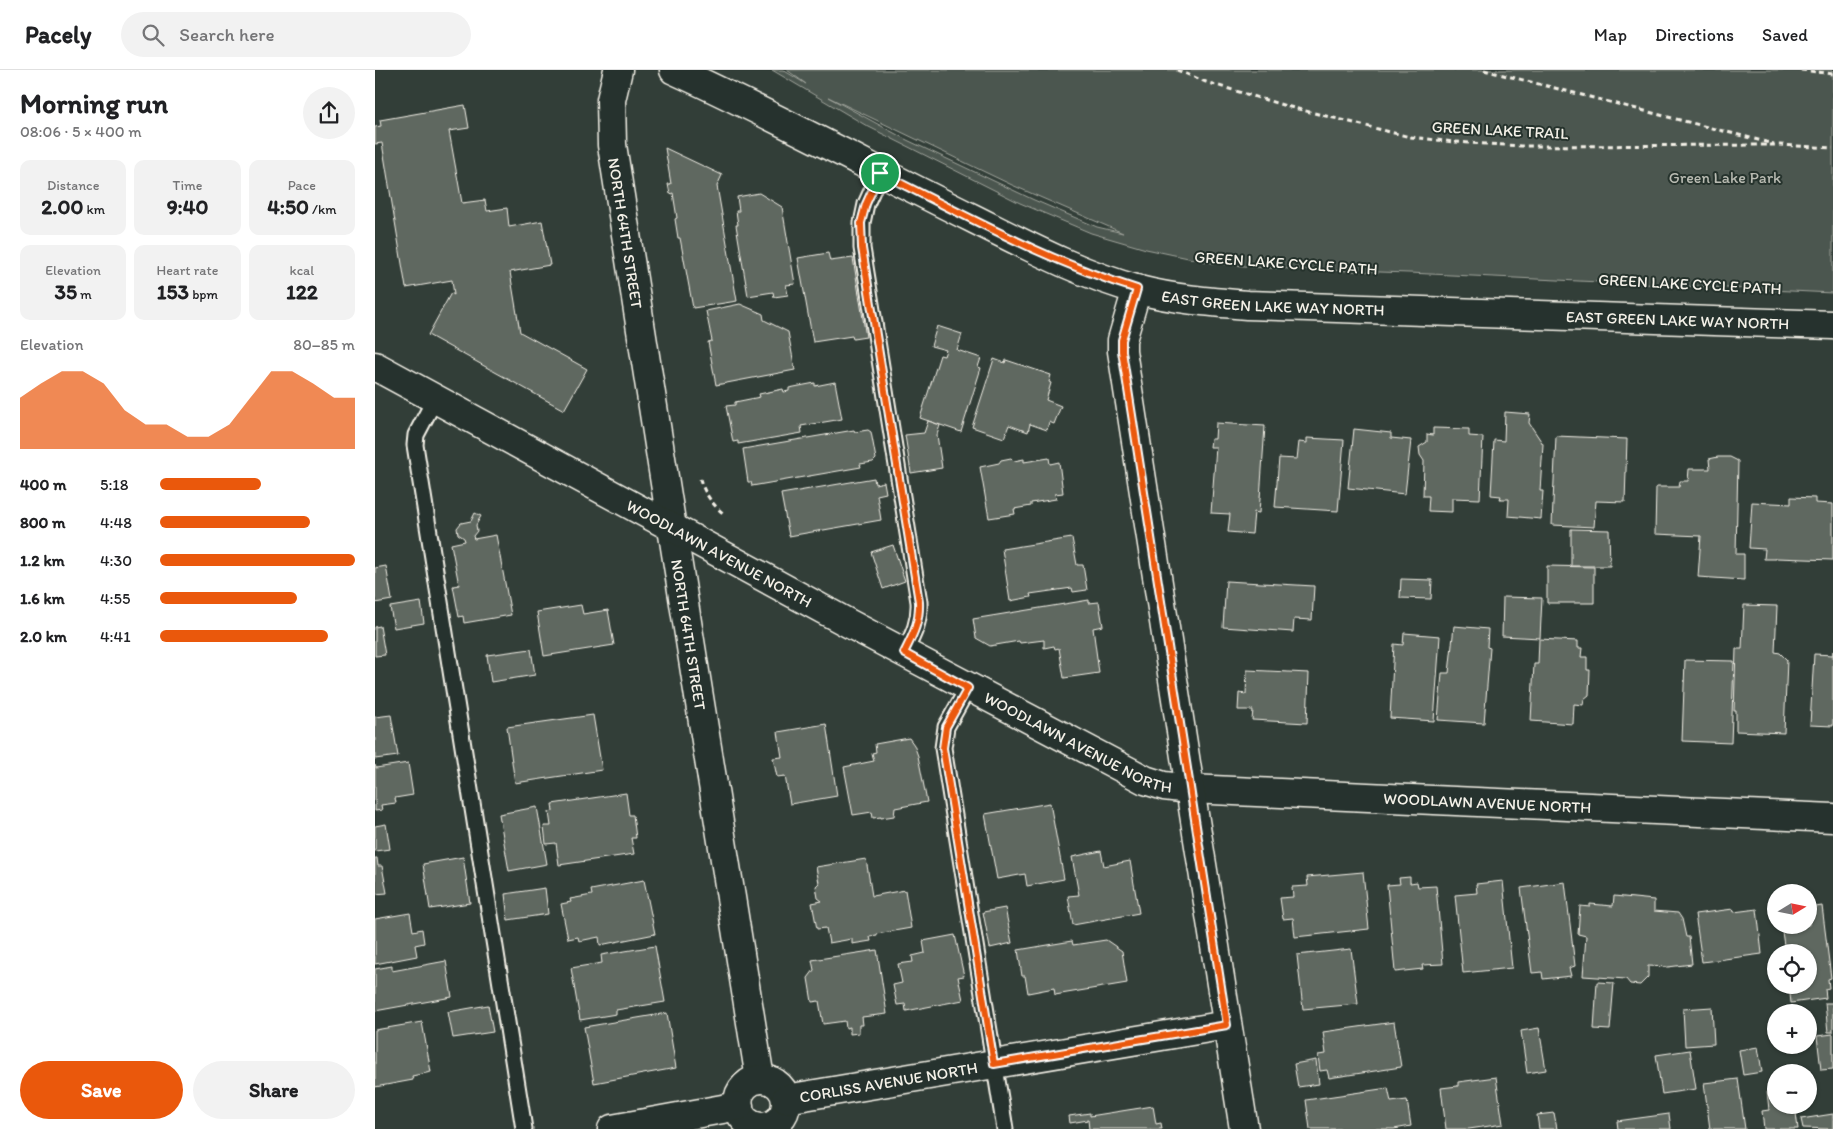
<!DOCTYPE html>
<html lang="en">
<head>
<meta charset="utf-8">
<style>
	body { margin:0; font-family:Itim,sans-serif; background:#f2f2f2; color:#202124; height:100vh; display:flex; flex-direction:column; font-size:19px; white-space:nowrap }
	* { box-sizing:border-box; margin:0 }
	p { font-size:16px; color:#757577 }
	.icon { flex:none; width:28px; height:28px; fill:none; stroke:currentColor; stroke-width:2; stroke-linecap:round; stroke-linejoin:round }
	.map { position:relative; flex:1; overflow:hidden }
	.panel { display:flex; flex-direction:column; background:#fff; width:375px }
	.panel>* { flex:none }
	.needle { width:32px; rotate:80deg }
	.fabs { position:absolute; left:1392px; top:814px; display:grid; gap:10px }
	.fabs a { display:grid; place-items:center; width:50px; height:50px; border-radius:50%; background:#fff; box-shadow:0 1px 4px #0004; font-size:25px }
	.pin { position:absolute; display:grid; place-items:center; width:42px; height:42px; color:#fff; margin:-21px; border:2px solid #fff; border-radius:50%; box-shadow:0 1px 5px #0007 }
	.round { display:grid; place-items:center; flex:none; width:52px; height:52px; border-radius:26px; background:#f2f2f2 }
	.head { display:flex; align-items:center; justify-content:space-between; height:85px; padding:0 20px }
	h1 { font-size:28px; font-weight:700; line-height:38px }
	.metrics { display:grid; grid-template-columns:repeat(3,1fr); gap:8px; height:85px; padding:5px 20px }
	.metrics div { display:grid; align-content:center; border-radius:10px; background:#f2f2f2; text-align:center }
	.metrics b { font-size:21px; font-weight:700 }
	.metrics small { font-size:14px; font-weight:400 }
	.metrics p { font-size:14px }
	.chart { height:140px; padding:10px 20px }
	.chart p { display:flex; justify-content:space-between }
	.chart svg { width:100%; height:90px; margin-top:5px; fill:#ea580c; opacity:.7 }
	.action { display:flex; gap:10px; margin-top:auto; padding:10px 20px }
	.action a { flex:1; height:58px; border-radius:30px; background:#ea580c; color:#fff; font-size:20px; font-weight:700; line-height:58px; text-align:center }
	.action a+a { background:#f2f2f2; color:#202124 }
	ul { padding:0 20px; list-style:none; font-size:16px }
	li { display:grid; grid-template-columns:80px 60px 1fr; align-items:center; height:38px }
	li i { height:12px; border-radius:6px; background:#ea580c }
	header { display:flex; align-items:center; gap:30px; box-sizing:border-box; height:70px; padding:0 25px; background:#fff; border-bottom:1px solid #e0e0e0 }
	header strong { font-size:24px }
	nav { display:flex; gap:28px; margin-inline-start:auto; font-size:18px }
	.search { width:350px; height:45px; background:#f2f2f2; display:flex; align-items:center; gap:12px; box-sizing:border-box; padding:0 18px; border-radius:28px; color:#757577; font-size:19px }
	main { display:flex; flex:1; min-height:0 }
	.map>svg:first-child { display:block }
	.green { fill:#4c564f; stroke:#a0a49c; fill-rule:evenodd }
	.building { fill:#5f6861; stroke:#f4f1e8 }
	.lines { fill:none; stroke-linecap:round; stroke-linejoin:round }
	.lane-casing { stroke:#f4f1e8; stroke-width:19 }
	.street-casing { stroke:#f4f1e8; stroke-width:31 }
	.secondary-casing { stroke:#f4f1e8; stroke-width:31 }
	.path { stroke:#f4f1e8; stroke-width:3; stroke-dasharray:5 4; stroke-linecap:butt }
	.lane { stroke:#26332d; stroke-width:15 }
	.street { stroke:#26332d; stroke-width:28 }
	.secondary { stroke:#26332d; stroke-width:28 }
	.route-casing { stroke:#fff; stroke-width:10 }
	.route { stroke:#ea580c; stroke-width:6 }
	.labels { text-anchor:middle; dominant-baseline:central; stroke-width:4; stroke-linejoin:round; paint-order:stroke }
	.street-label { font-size:16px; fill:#f4f1e8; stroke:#26332d }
	.park-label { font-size:16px; fill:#b9bbb2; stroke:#26332d }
</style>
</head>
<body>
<header>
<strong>Pacely</strong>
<div class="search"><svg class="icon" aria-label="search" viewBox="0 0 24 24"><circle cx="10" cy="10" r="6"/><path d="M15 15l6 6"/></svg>Search here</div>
<nav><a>Map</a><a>Directions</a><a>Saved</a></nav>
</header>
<main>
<section class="panel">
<div class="head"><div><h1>Morning run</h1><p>08:06 · 5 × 400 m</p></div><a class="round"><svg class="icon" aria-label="share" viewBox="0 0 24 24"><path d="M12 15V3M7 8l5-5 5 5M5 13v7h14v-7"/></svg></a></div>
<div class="metrics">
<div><p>Distance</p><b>2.00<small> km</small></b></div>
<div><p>Time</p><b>9:40</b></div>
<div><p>Pace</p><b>4:50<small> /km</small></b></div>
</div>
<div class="metrics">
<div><p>Elevation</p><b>35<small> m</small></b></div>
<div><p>Heart rate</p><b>153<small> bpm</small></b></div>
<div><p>kcal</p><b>122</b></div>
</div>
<div class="chart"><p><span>Elevation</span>80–85 m</p>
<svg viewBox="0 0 160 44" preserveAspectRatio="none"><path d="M0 44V19L10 12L20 6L30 6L40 12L50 25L60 32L70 32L80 38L90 38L100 32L110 19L120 6L130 6L140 12L150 19L160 19V44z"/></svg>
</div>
<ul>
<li><b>400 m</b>5:18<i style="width:52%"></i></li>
<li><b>800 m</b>4:48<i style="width:77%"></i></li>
<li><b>1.2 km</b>4:30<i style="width:100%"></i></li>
<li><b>1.6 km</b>4:55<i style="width:70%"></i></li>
<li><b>2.0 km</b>4:41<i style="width:86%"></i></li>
</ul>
<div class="action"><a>Save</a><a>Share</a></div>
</section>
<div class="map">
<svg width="1458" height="1059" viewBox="0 0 1458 1059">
	<rect width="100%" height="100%" fill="#323e38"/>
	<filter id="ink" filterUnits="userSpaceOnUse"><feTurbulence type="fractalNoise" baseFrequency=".02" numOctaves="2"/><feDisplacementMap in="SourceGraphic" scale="10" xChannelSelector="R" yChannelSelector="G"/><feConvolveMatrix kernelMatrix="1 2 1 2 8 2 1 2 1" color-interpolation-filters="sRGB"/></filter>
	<g filter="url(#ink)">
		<path class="green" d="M397 0H408L431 14 412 0H1458V223L1034 203 890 198 837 193 771 179 716 163 645 133 492 56ZM453 27 637 115 748 163 722 157 659 130 532 70Z"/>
		<g class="building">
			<path d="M90 35 94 58 74 61 87 133 110 130 112 141 132 138 134 157 167 151 175 195 135 202 145 262 212 299 189 340 53 265 76 223 79 225 77 210 31 218 7 73 0 74V57L6 56 5 50Z"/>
			<path d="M290 78 347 105 342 116 362 231 318 238 305 168H303L300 149 302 148 298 123 295 124 293 114H296Z"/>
			<path d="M384 123 407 137 420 214 411 215 413 225 399 227 398 222 373 226 361 155H363L361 141H364L362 127Z"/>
			<path d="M453 183 455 191 478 188 491 267 478 269 477 266 438 272 423 188Z"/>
			<path d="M365 234 388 244 389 250 413 262 420 300 341 315 333 272 337 271 331 241Z"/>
			<path d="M562 256 587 264 582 280 606 288 603 297 606 298 586 362 545 348 565 285 569 286 571 280 556 276Z"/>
			<path d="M619 289 630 293 631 290 676 305 674 312 676 313 671 330 686 336 679 354 674 352 672 360 655 354 653 362 634 355 629 368 597 357Z"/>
			<path d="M460 312 467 349 426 356 427 363 363 374V371L358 372 351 336 360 335V332L385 327 384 324 408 319 409 322 414 321V318L440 313V316Z"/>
			<path d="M1130 342 1155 344 1154 353 1168 374 1165 421H1168L1166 449 1133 446 1134 429H1125L1126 426 1116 425 1119 370 1129 371Z"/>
			<path d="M553 351 565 355 562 365 567 398 536 403 530 365 549 363Z"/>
			<path d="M841 353 890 356 884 443 879 442 877 464 853 462 855 444 836 443 841 377H835L836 369H840Z"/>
			<path d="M1058 358 1094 359V366L1108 367 1105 429 1077 428V442L1053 441 1054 426H1048L1049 391 1045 385 1044 377 1052 372V364L1058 365Z"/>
			<path d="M979 359 1016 363V368L1036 370 1030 424 973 418Z"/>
			<path d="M479 360 480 362 493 360 496 362 501 389 498 392 485 394 486 397 377 416 376 412H373L368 379Z"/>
			<path d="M1181 366 1252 369 1250 432 1221 431 1219 457 1177 455Z"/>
			<path d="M932 368 969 370 963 441 900 437 904 388 922 389 924 372 932 373Z"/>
			<path d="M1343 387H1355L1363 391 1361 484H1369V510L1323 507 1326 466 1280 464 1281 417H1304L1305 411H1313L1314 399H1335L1334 389Z"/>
			<path d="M636 388 639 391 649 389V392L674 388 675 394 684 392 688 423 680 424 681 429 656 433V436L639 439 640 444 614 448 605 397 624 393 626 390Z"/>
			<path d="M499 408 500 414 509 412 511 423 502 425 506 450 414 466 406 424Z"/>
			<path d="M1416 427 1440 428V433L1458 434V490L1401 488V489H1389L1390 479 1374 478 1377 432 1416 434Z"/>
			<path d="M100 443 106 446 101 455 102 461 98 466 99 469 121 465 136 545 89 553 88 546 84 547 78 516 84 515 76 474 90 471 89 468 83 464 82 458 86 453 96 451Z"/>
			<path d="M1196 459 1234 460 1235 496H1196Z"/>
			<path d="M697 468 702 495H708L712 520 698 522 697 518 655 524 656 527 635 531 627 479Z"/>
			<path d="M518 475 530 511 508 519 496 482Z"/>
			<path d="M11 496 17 530 0 533V498Z"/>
			<path d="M1172 496 1219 497V533H1172Z"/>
			<path d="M1026 509 1057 510 1056 529 1025 528Z"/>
			<path d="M851 511 939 516 937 550 919 549 918 562 848 557Z"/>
			<path d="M1128 527 1167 528 1165 568 1127 566Z"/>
			<path d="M714 530V533L724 532 728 556 718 558 724 603 689 608 684 578 680 579 679 576 669 578V570L645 573 644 571 615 576 601 568 598 549Z"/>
			<path d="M46 532 49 553 19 558 15 537Z"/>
			<path d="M206 535 208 544 233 540 239 575 169 586 162 542Z"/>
			<path d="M1369 535 1402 536 1400 582 1405 583 1412 590 1409 663 1361 661V641H1359L1361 579H1367Z"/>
			<path d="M5 556 10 585 0 586V557Z"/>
			<path d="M1079 556 1113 559 1112 577 1115 578 1109 653 1063 650 1067 603H1074Z"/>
			<path d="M1029 563 1065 566 1059 651 1015 648 1019 574 1028 575Z"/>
			<path d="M1164 569 1203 571V578H1207L1206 587H1212V600H1215L1214 625 1209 629 1208 635 1199 634 1198 654 1156 651 1159 594H1163Z"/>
			<path d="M156 579 160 605 116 612 112 585Z"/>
			<path d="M1458 581V656L1435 655 1439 584 1458 585Z"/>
			<path d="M1310 590 1359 591 1356 673 1307 671Z"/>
			<path d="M872 600 934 603 932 653 877 650 878 640H863L864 623 871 624Z"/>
			<path d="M16 645 23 686 0 689V647Z"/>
			<path d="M218 645 227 700 140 713 132 657Z"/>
			<path d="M451 654 462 726 415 734 410 706 402 707 398 688 407 687 403 662Z"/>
			<path d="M534 668 539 675 543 686 552 732 520 738 519 746 506 748V747L498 748 497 742 478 745 469 697 499 691 497 683 501 682 500 674Z"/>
			<path d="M33 693 38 725 20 728 21 733 6 735 7 740 0 741V695L1 698Z"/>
			<path d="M251 723 254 745H258L261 768H256L259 784 184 795 181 773 171 774 169 756H176L174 742 178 741 177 734Z"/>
			<path d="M675 733 689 809 652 816 650 804 622 809 610 744Z"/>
			<path d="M162 737 172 794 134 801 124 744Z"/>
			<path d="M11 754 15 779 0 781V756Z"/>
			<path d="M726 781 729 796 755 791 764 843 698 855 693 826 704 825 697 787Z"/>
			<path d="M88 787 95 833 55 839 48 794Z"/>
			<path d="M0 788H2L3 796H7L12 823 0 824Z"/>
			<path d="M491 789 497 826 530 820 536 858 502 864V866L495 867 496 871 477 874V869L454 873 451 858 442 859 437 833 447 831 443 828 441 816 444 813 441 797Z"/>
			<path d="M988 802 994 859 920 867 918 848 908 849 905 828 918 827 917 817 933 816 932 807Z"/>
			<path d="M1035 807V813L1042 812 1043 817 1061 816 1068 894 1047 895 1048 899 1020 902 1012 815 1025 814 1024 808Z"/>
			<path d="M269 810 280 864 225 875 224 867 204 871 203 867 193 869 186 834 196 832 195 829 217 825 216 820Z"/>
			<path d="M1128 811 1137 898 1088 903 1080 825 1102 823 1101 814Z"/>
			<path d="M1190 812 1200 896 1194 898 1196 906 1168 909 1167 902 1157 903 1146 818Z"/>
			<path d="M170 818 173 844 133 850 130 824Z"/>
			<path d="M1239 826 1279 830V841L1303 843 1307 849 1311 867H1314L1317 894 1293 897 1273 896V907L1265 915 1255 914 1251 909 1208 906 1211 866 1203 864 1205 836 1215 837V834L1238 836Z"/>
			<path d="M1434 834V838L1447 836 1456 908 1453 909 1454 918 1450 919 1451 928 1416 933 1414 915H1434V882H1410L1406 855H1434Z"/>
			<path d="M630 838 637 873 615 878 608 842Z"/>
			<path d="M1358 839 1359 842 1382 839 1387 884 1327 892 1320 844Z"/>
			<path d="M35 843 38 861 47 859 49 873 40 875 42 886 0 894V849Z"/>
			<path d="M580 865 589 906 583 907 588 930 531 941 530 934 522 935 518 915 527 913 523 894 538 892 537 886 550 883 548 871Z"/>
			<path d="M731 870 747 881 752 913 680 925 679 918 653 923 650 906H647L643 880 697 871 698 875Z"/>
			<path d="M280 876 290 932 241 940V944L205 950 196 898 227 893 226 885Z"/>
			<path d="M976 879 983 934 928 939 922 885Z"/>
			<path d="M502 880 512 944 487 947 488 955H484V963L475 964V957L471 958 470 951 448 954 444 931 437 932 433 908 439 900 437 890Z"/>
			<path d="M71 891 77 927 0 941V899L17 896V901Z"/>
			<path d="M1222 912 1239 913 1235 960 1219 959Z"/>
			<path d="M1450 933H1458V962H1453Z"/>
			<path d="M113 935 118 962 78 968 73 942Z"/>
			<path d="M1337 937 1339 974 1310 976 1308 939Z"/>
			<path d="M292 943 301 998 219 1013 209 957Z"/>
			<path d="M47 952 56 1002 37 1006 38 1010 0 1017V960Z"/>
			<path d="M1019 952 1026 997 954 1008 952 1000 945 1001 943 985 951 984 948 962Z"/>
			<path d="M1164 958 1171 1000 1152 1003 1146 961Z"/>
			<path d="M1458 964V999L1446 1000 1442 966Z"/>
			<path d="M1383 977 1387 1002 1368 1005 1364 980Z"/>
			<path d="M1315 980 1321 1019 1287 1024 1281 985Z"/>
			<path d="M941 990 944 1014 923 1017 919 994Z"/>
			<path d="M1121 1007 1128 1054 1094 1059H1071L1066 1018 1083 1016V1012Z"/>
			<path d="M1363 1009 1370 1059H1335L1329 1013Z"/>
			<path d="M1013 1018 1016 1032 1032 1030 1036 1056 1019 1059H935L931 1030Z"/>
			<path d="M1401 1020V1035H1420L1423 1059H1389L1387 1041 1394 1040 1392 1021Z"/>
			<path d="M778 1036 781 1054 786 1053 787 1059H714L713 1050 695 1053 694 1046 715 1043V1046Z"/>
			<path d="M1179 1043 1182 1059H1164L1162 1045Z"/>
			<path d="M1294 1044 1296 1059H1243L1242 1051Z"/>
			<path d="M1458 1044V1059L1428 1058 1426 1049Z"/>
		</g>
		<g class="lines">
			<g class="lane-casing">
				<g id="lane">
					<path d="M505 103 491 134 487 153V178L544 532C545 552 538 565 529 583"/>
					<path d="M60 329 41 365 40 375 149 1059"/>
					<path d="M593 618 571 657 568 678 630 1059"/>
				</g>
			</g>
			<g class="street-casing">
				<g id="street">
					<path d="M762 219 747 270V281L815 719"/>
					<path id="s1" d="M297 458 385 1009"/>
					<circle cx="387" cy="1033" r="24"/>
					<path id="s2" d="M411 1029 852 955"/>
					<path d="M237 1059 364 1036"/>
				</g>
			</g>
			<g class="secondary-casing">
				<g id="secondary">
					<path id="s3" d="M243 0 236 30 237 75 297 458"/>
					<path id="s4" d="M299 0C400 46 498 99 597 148 651 175 705 204 764 220 799 229 835 232 872 235L1458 255"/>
					<path id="s5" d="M0 296 473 553 770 710 789 716 815 719 1458 748"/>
					<path d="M815 719 869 1059"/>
				</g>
			</g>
			<g class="path">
				<path d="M802 0 831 12 911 36 1035 67 1079 72 1146 76 1405 75 1458 78"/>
				<path d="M1109 0 1399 74"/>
				<path d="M1426 0 1458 4"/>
				<path d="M325 409C329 423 338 435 349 444"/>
			</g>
			<use href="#lane" class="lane"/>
			<use href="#street" class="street"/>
			<use href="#secondary" class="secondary"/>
		</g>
	</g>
	<g class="lines" filter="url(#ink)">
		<g class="route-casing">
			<path id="route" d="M505 103C590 145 672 191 762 219L747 270V281L852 955 619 994 568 678 571 657 593 618 529 583C538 565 545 552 544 532L487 178 486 153 491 134Z"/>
		</g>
		<use href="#route" class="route"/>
	</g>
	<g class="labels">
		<g class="street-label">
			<text transform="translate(1125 60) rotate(3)">GREEN LAKE TRAIL</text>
			<text stroke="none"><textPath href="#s3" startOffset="165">NORTH 64TH STREET</textPath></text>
			<text transform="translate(911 193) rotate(4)">GREEN LAKE CYCLE PATH</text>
			<text transform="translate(1315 214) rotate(3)">GREEN LAKE CYCLE PATH</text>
			<text stroke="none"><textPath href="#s4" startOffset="650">EAST GREEN LAKE WAY NORTH</textPath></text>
			<text stroke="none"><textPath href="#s4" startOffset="1055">EAST GREEN LAKE WAY NORTH</textPath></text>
			<text stroke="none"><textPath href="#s5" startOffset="392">WOODLAWN AVENUE NORTH</textPath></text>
			<text stroke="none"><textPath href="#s1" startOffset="108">NORTH 64TH STREET</textPath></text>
			<text stroke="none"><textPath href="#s5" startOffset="798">WOODLAWN AVENUE NORTH</textPath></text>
			<text stroke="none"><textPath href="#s5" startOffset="1218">WOODLAWN AVENUE NORTH</textPath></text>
			<text stroke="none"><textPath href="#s2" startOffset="104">CORLISS AVENUE NORTH</textPath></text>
		</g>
		<g class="park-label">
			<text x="1350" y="107">Green Lake Park</text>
		</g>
	</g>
</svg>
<div class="fabs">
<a><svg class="needle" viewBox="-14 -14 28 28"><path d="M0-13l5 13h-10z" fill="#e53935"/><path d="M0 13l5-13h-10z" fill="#757577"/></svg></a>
<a><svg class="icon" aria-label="locate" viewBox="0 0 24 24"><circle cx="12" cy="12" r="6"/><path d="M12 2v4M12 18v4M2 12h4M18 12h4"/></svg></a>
<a>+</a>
<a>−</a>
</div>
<div class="pin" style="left:505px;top:103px;background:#1e9e55"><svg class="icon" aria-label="arrive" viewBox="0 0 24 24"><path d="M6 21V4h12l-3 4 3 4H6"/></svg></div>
</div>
</main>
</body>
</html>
